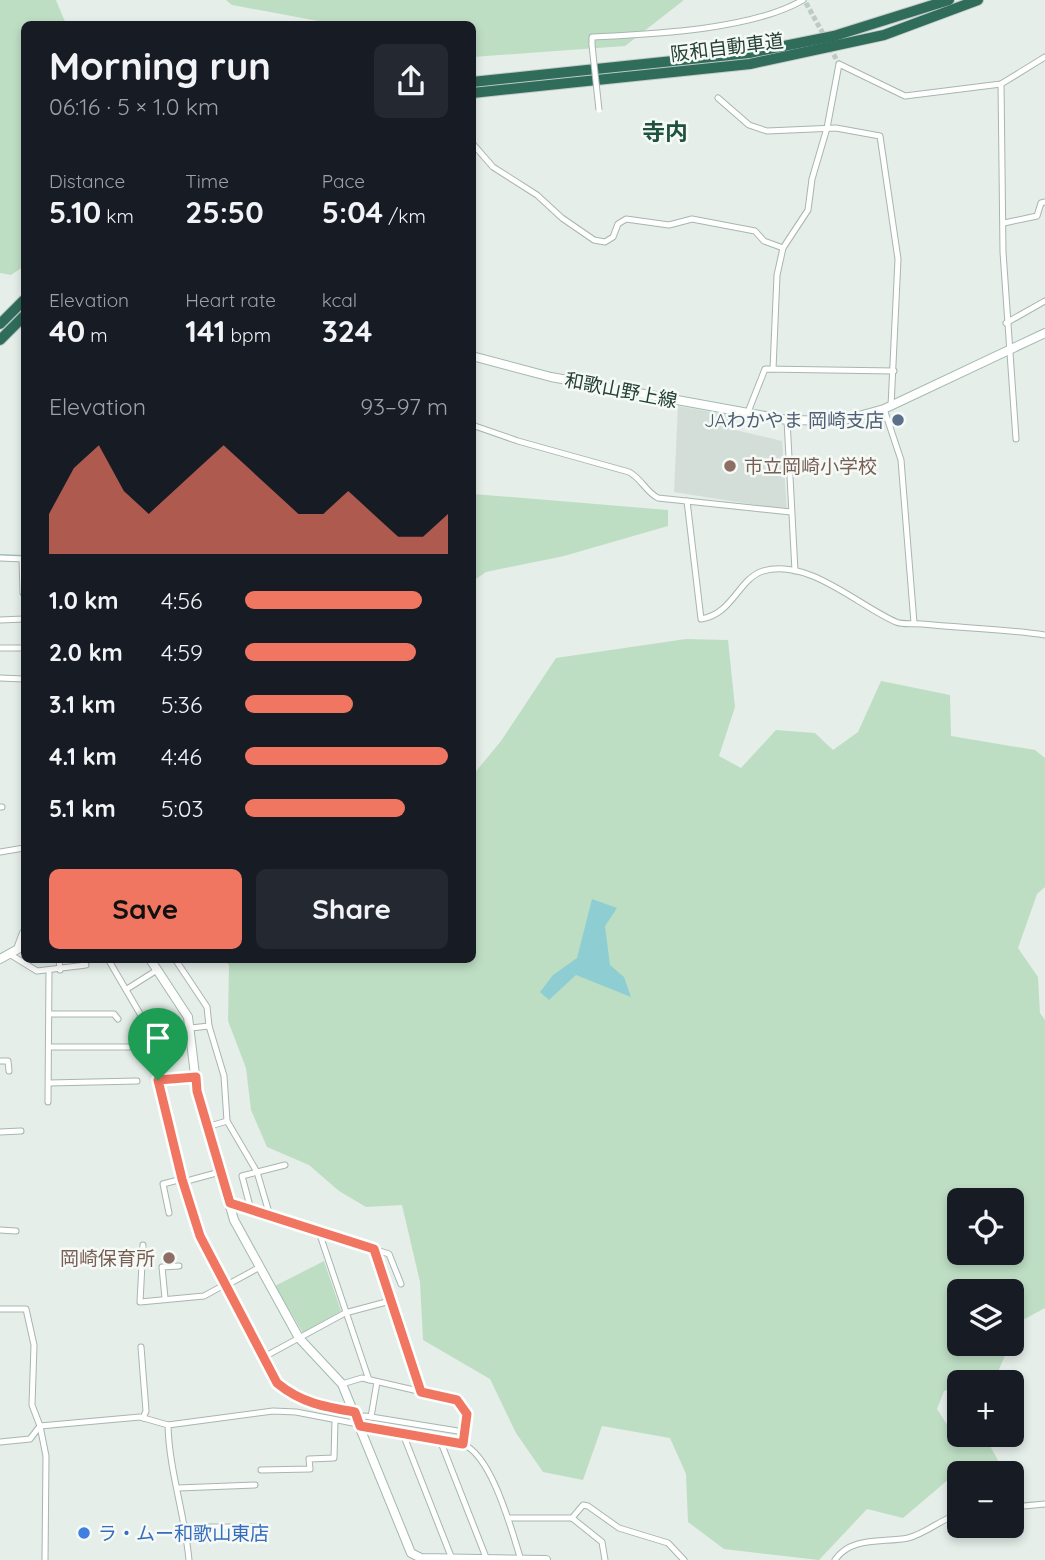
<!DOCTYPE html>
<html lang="en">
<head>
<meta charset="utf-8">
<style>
	body { margin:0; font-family:Quicksand,"Noto Sans JP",sans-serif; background:#242831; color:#f1f3f6; height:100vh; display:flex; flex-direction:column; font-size:26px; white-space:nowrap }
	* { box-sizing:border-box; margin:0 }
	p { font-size:23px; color:#9ea1a6 }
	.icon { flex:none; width:38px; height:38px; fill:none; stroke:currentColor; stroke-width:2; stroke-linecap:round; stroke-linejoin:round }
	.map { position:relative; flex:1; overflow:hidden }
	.sheet { position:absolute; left:21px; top:21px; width:455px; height:942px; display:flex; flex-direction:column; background:#171b24; border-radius:10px; box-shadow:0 4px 10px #0003 }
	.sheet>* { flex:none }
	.buttons { position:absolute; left:947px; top:1188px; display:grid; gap:14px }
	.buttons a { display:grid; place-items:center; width:77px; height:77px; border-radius:10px; background:#171b24; box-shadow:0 4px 10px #0003; font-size:35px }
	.pin { position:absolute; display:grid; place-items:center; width:60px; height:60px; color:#fff; margin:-72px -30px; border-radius:50% 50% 50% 0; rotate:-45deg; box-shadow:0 0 7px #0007 }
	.pin .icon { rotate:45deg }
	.round { display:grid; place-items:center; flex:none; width:74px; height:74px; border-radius:10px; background:#242831 }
	.overview { display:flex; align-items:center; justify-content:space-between; height:119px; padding:0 28px }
	h1 { font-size:38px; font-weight:700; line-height:52px }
	.stats { display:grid; grid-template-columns:repeat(3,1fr); gap:10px; height:119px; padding:7px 28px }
	.stats div { display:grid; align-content:center }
	.stats b { font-size:30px; font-weight:700 }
	.stats small { font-size:19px; font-weight:400 }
	.stats p { font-size:19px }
	.chart { height:196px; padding:14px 28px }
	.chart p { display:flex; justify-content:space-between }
	.chart svg { width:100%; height:126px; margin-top:7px; fill:#f07661; opacity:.7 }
	.primary-button { display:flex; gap:14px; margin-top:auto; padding:14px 28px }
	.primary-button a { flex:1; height:80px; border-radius:10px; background:#f07661; color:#111; font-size:28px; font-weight:700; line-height:80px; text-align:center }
	.primary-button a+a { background:#242831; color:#f1f3f6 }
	ul { padding:0 28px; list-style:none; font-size:23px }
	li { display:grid; grid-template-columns:112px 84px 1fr; align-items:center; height:52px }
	li i { height:18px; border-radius:9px; background:#f07661 }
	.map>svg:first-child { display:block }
	.built { fill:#d3ded8 }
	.green { fill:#bedec4; fill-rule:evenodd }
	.water { fill:#8eced2 }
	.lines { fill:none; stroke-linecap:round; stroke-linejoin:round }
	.stream { stroke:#8eced2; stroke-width:2 }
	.street-tunnel { stroke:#becbc5; stroke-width:5; stroke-dasharray:5 2.5; stroke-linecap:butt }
	.street-casing { stroke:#a7b6b0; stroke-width:7 }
	.secondary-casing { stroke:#a3bab0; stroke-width:10 }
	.highway-casing { stroke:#c2cac7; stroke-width:12 }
	.street { stroke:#fff; stroke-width:5 }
	.secondary { stroke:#fff; stroke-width:8 }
	.highway { stroke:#306c5a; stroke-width:10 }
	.street-bridge-casing { stroke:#a7b6b0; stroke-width:7; stroke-linecap:butt }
	.street-bridge { stroke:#fff; stroke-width:5 }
	.route-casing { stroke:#fff; stroke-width:14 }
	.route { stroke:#f07661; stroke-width:9 }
	.service-dot { fill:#5c6f8a; stroke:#f6faf7; stroke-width:2.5 }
	.education-dot { fill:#8d6e63; stroke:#f6faf7; stroke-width:2.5 }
	.shop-dot { fill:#3f7fe0; stroke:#f6faf7; stroke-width:2.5 }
	.labels { text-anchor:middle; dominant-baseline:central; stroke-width:5; stroke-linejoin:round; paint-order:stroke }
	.street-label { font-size:19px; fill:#244036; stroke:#f6faf7 }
	.service-label { font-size:19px; fill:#4e5e75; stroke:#f6faf7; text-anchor:end }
	.education-label { font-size:19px; fill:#785e54; stroke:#f6faf7; text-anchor:start }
	.shop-label { font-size:19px; fill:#366cbe; stroke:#f6faf7; text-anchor:start }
	.quarter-label { font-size:23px; font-weight:bold; fill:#205241; stroke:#f6faf7 }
</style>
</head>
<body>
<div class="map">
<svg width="1045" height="1560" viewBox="0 0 1045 1560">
	<rect width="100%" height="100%" fill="#e5eee9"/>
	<path class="built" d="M678 406 733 416 731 429 782 441 787 510 674 492Z"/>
	<g class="green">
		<path d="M0 0H56L66 24H24V266L11 275 0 273Z"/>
		<path d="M226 0H684L625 46 473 57 472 24H334L232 5Z"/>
		<path d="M473 494 668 510V526L564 556 486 572 473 581Z"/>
		<path d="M686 639 728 640 735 707 719 756 741 768 776 730 815 733 833 750 858 732 881 681 950 695 951 736 1035 750 1045 758V887L1037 894 1018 948 1038 977 1040 1013 1045 1020V1308L1019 1322 1012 1339V1292H959V1344H1010L997 1374 970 1382H959V1386L944 1391 937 1409 959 1443 990 1446 1004 1471 959 1474V1478L949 1479 903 1518 867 1509 819 1560 724 1549 688 1522 686 1474 670 1438 602 1426 583 1480 543 1472 516 1433 490 1379 423 1340 420 1282 402 1205 366 1207 339 1191 309 1165 267 1147 251 1110 246 1068 228 1021 229 965 223 959H472L473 775 501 741 556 658ZM959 1200H1012V1253H959Z"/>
		<path d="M324 1261 341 1311 303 1333 275 1286Z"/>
	</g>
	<path class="water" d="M592 899 617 908 605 926 610 965 624 977 631 997 576 975 549 1000 540 992 553 975 577 958Z"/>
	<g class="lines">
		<path class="stream" d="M0 555 24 556"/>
		<g class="street-tunnel">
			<path d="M806 3 826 39"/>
			<path d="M830 48 839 64"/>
		</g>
		<g class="street-casing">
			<g id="street">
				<path d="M592 45V37C653 34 751 30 803 0"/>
				<path d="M1001 84 1003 252 1016 439"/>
				<path d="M718 98 749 125 767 131 836 128 880 136 898 259 891 406"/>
				<path d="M472 143 493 167 537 195 562 218 594 240 605 242 613 237 618 224 626 219 669 225 692 219 755 231 764 241 783 248"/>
				<path d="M1004 223 1037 216 1041 203 1045 202"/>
				<path d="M1006 323 1045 301"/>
				<path d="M773 369 777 275 783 248 808 210 812 179 827 128 839 64 905 96 1001 84 1045 57"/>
				<path d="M884 409 901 460 914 623"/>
				<path d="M748 412 765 369 894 371"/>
				<path d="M787 420 795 571"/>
				<path d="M472 425 518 441 629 472C642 479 645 491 658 498L791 512"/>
				<path d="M687 501 701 619C733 614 738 579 763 571 809 558 857 605 896 622 903 625 914 623 922 624 963 628 1004 629 1045 635"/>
				<path d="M0 558 24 559"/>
				<path d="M22 559 23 593"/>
				<path d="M0 620 24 619"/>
				<path d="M0 648H24"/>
				<path d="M0 678 24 679"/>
				<path d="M0 807H2"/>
				<path d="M0 852 24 848"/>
				<path d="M11 955 37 971 86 965"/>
				<path d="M59 959 60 970"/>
				<path d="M108 959 153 1036 161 1101 200 1236 277 1383C301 1403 325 1406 355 1412"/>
				<path d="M175 959 207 1007 209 1026 224 1076 227 1121 257 1172 270 1216"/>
				<path d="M127 989 157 970"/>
				<path d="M49 1014H114L118 1019"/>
				<path d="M191 1028 209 1026"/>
				<path d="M49 1047H129"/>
				<path d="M0 1061H8L9 1071"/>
				<path d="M158 1080 196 1077"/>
				<path d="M49 1083 137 1081"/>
				<path d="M48 1102 49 970"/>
				<path d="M207 1127 227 1121"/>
				<path d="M0 1132 21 1131"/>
				<path d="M183 1182 220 1172"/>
				<path d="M230 1203 389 1254 401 1284"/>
				<path d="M251 1210 242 1176 285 1165"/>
				<path d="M169 1213 163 1184 182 1179"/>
				<path d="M0 1230 16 1231"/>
				<path d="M319 1232 369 1380"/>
				<path d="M143 1245 140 1302 204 1296 226 1284"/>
				<path d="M374 1249 421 1392"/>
				<path d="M227 1285 260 1267"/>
				<path d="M165 1298 162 1267 179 1266"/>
				<path d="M0 1309H26L34 1345 32 1405 40 1426 46 1456 45 1560"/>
				<path d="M141 1347 146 1411 143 1418"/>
				<path d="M264 1357 345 1313 390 1301"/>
				<path d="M342 1384 362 1378 457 1400 467 1414 462 1444"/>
				<path d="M371 1417 377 1382"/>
				<path d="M357 1418 365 1416 464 1432"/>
				<path d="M168 1425C169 1470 185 1515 189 1560"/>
				<path d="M40 1426 140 1417 168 1425 273 1411 296 1412 462 1444C492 1454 512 1532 521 1560"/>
				<path d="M403 1434 452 1559"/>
				<path d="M440 1440 487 1560"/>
				<path d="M0 1442 30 1439 40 1426"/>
				<path d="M261 1470 310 1469 309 1459 334 1458 335 1421"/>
				<path d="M178 1488 255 1485"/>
				<path d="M1012 1507 1045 1504"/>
				<path d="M508 1518H572L583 1505 588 1506 619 1528 668 1543 684 1560"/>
				<path d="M572 1518 602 1542 605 1560"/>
				<path d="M186 1527H260"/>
				<path d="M835 1560C851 1536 883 1543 908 1538 927 1533 941 1519 959 1514"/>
			</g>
		</g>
		<g class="secondary-casing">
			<g id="secondary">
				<path d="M472 356 551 377 787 420 841 421 884 409 1045 333"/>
				<path d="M0 959 18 949 24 933"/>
				<path d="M150 959 188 1017 197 1091 234 1220 299 1338 342 1384 411 1553 421 1558 546 1560"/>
			</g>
		</g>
		<g class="highway-casing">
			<g id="highway">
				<path d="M472 82 749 53 834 36 949 0"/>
				<path d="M472 93 750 64 884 35 978 0"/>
				<path d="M0 324 24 300"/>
				<path d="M0 340 24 316"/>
			</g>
		</g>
		<use href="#street" class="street"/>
		<use href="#secondary" class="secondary"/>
		<use href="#highway" class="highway"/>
		<g class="street-bridge-casing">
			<path id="street-bridge" d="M592 45 599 110"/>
		</g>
		<use href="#street-bridge" class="street-bridge"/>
	</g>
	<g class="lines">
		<g class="route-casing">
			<path id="route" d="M196 1077 197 1091 230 1203 374 1249 421 1392 457 1400 467 1414 463 1444 360 1426 355 1412C325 1407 301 1403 277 1383L200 1236 182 1179 158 1080Z"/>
		</g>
		<use href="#route" class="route"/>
	</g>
	<circle class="service-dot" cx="898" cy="420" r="7"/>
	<g class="education-dot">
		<circle cx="730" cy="466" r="7"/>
		<circle cx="169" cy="1258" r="7"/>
	</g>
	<circle class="shop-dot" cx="84" cy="1533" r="7"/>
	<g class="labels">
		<g class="street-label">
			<text transform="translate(727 47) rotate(-7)">阪和自動車道</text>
			<text transform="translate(621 390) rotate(11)">和歌山野上線</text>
		</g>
		<g class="service-label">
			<text x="884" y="420">JAわかやま 岡崎支店</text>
		</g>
		<g class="education-label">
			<text x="744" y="466">市立岡崎小学校</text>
			<text x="155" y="1258" text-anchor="end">岡崎保育所</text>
		</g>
		<g class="shop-label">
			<text x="98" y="1533">ラ・ムー和歌山東店</text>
		</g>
		<g class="quarter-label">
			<text x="665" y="131">寺内</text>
		</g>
	</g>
</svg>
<div class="buttons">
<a><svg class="icon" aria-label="locate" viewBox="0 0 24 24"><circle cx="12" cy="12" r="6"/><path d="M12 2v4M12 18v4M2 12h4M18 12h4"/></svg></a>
<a><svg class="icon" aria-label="layers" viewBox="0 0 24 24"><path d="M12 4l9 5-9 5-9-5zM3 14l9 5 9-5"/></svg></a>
<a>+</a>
<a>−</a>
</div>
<div class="pin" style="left:158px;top:1080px;background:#1e9e55"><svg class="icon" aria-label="arrive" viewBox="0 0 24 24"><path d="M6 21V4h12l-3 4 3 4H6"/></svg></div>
<section class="sheet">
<div class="overview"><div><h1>Morning run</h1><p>06:16 · 5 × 1.0 km</p></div><a class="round"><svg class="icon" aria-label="share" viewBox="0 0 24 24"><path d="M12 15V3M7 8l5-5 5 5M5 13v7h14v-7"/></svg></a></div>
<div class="stats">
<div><p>Distance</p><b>5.10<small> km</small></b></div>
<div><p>Time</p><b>25:50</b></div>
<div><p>Pace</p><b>5:04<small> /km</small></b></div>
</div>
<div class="stats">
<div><p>Elevation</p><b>40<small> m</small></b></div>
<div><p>Heart rate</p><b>141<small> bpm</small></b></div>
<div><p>kcal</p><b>324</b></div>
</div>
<div class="chart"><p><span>Elevation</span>93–97 m</p>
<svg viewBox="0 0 160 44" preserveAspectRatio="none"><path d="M0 44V30L10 14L20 6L30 22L40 30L50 22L60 14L70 6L80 14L90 22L100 30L110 30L120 22L130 30L140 38L150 38L160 30V44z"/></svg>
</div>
<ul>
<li><b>1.0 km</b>4:56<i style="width:87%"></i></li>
<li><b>2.0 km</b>4:59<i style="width:84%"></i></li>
<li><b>3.1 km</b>5:36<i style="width:53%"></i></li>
<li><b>4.1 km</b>4:46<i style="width:100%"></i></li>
<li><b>5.1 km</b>5:03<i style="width:79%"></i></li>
</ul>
<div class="primary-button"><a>Save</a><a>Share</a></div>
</section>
</div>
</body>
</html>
